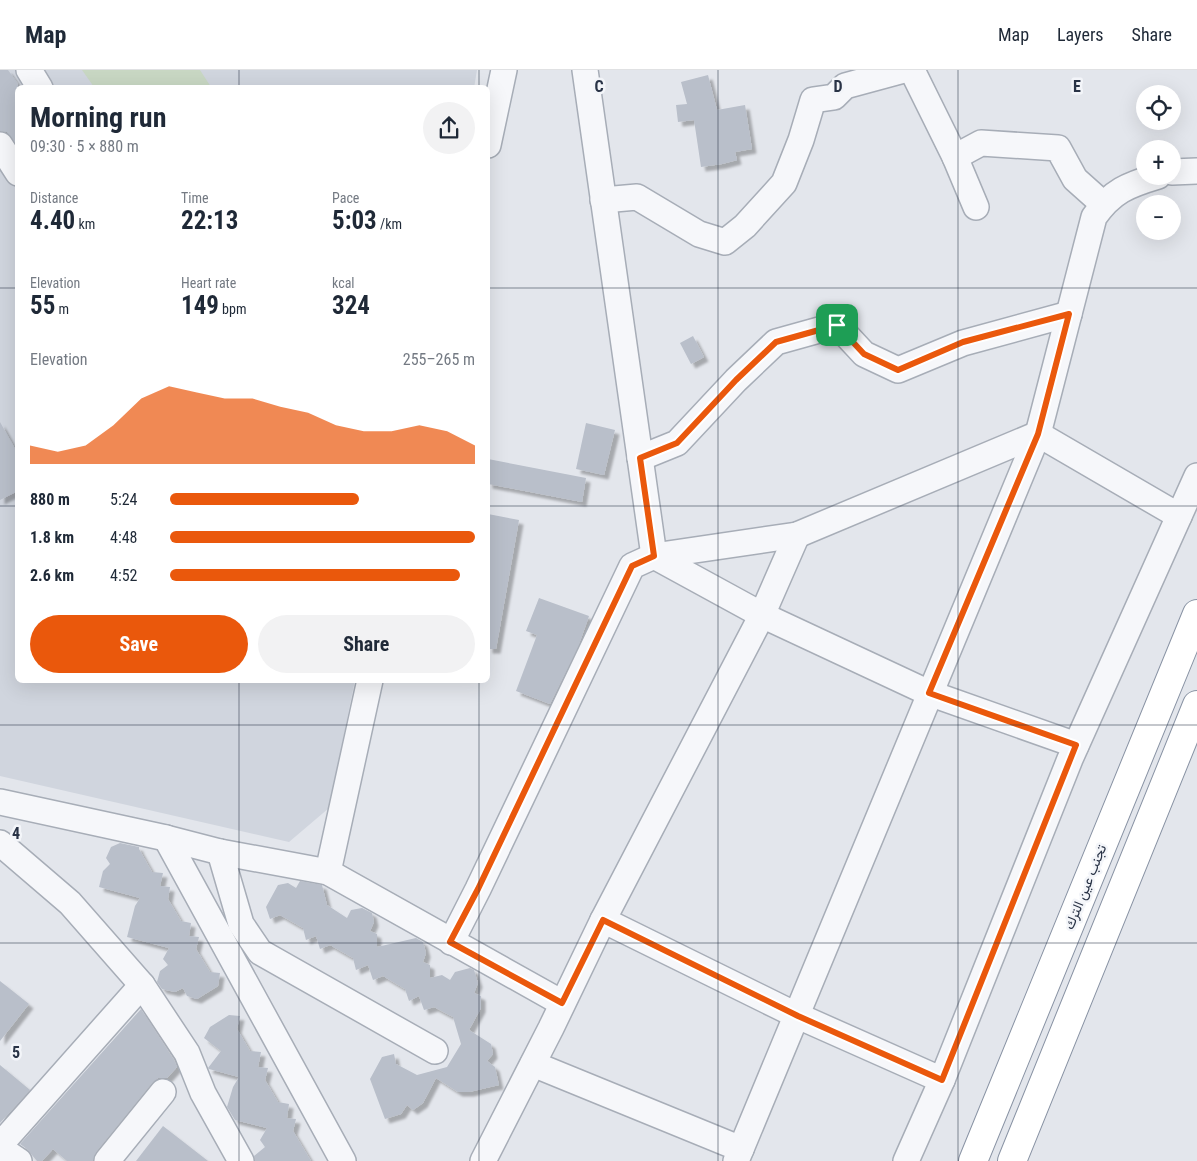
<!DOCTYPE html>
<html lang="en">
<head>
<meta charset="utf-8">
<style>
	body { margin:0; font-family:"Roboto Condensed",Vazirmatn,sans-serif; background:#f2f2f3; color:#1f2937; height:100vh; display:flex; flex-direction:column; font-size:19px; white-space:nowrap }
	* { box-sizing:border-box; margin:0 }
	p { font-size:16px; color:#747a83 }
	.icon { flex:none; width:28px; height:28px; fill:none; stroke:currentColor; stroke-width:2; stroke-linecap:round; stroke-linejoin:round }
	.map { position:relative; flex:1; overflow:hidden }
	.details { position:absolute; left:15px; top:15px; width:475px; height:598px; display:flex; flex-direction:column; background:#fff; border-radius:8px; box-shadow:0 5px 20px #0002 }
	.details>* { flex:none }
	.controls { position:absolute; left:1136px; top:15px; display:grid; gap:10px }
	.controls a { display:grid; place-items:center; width:45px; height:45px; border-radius:50%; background:#fff; box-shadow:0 5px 20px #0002; font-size:25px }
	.pin { position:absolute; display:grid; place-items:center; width:42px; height:42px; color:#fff; margin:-21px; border-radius:10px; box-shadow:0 2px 8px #0006 }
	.round { display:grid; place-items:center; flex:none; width:52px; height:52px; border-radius:26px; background:#f2f2f3 }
	.head { display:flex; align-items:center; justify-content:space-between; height:85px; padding:0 15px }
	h1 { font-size:28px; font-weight:700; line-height:38px }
	.figures { display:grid; grid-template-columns:repeat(3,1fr); gap:8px; height:85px; padding:5px 15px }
	.figures div { display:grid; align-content:center }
	.figures b { font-size:25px; font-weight:700 }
	.figures small { font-size:14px; font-weight:400 }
	.figures p { font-size:14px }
	.chart { height:140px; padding:10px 15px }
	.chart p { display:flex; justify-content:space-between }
	.chart svg { width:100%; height:90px; margin-top:5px; fill:#ea580c; opacity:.7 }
	.cta { display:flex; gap:10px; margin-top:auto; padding:10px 15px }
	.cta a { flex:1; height:58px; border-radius:30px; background:#ea580c; color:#fff; font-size:20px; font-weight:700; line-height:58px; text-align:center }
	.cta a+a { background:#f2f2f3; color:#1f2937 }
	ul { padding:0 15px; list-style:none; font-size:16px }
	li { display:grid; grid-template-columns:80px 60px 1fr; align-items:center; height:38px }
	li i { height:12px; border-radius:6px; background:#ea580c }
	header { display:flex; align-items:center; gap:30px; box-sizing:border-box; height:70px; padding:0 25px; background:#fff; border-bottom:1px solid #e0e1e3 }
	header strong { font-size:24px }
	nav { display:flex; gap:28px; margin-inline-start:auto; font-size:18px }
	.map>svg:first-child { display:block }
	.built { fill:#d0d5de }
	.green { fill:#c8d7c3 }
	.building { fill:#b9bfca; filter:url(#shadow) }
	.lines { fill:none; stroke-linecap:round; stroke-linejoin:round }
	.minor-casing { stroke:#a7adb7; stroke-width:28 }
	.highway-casing { stroke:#8993a4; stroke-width:30 }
	.minor { stroke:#f6f7fa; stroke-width:25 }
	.highway { stroke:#fff; stroke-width:28 }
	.route-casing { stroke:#fff; stroke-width:10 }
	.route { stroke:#ea580c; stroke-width:6 }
	.grid { fill:none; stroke:#293346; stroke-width:1; stroke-opacity:0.55 }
	.labels { text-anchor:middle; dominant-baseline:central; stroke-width:5; stroke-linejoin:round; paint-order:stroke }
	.street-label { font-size:14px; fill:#293346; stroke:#f3f5f9 }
	.grid-label { font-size:16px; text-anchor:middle; font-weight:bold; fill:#293346; stroke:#f3f5f9; stroke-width:5; stroke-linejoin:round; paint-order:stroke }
</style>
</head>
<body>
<header>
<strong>Map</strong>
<nav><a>Map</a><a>Layers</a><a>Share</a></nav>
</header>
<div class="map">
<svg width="1197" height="1091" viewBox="0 0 1197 1091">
	<defs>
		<filter id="shadow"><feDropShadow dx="4.5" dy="4.5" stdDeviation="1" flood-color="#0004"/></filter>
	</defs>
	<rect width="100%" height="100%" fill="#e3e6ec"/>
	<path class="built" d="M0 0H477L474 18H18V610H355L329 738 289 772 0 706Z"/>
	<path class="green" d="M82 0H200L211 17H94Z"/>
	<g class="building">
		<path d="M0 0H8L18 14V76L7 62 0 61Z"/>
		<path d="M708 5 717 40 745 35 752 79 735 82 737 90 722 94 701 97 694 50 678 52 676 35 687 34 681 12Z"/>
		<path d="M693 266 704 287 691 294 680 273Z"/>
		<path d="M0 352 18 384V421L0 430Z"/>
		<path d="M586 353 615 360 604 405 576 399Z"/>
		<path d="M488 389 586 408 582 432 488 414Z"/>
		<path d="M488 444 519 450 496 579H488Z"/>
		<path d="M539 528 589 546 578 577 550 634 516 621 537 565 526 561Z"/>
		<path d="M120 773 139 777V779L152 802 163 803 160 816 170 817 168 829 181 851 191 853 189 866 199 867 196 879 210 902 220 903 218 916 197 929 187 926 183 918 175 922 162 919 157 912 160 901 168 895 163 889 169 878 127 867 135 836 140 828 99 817 103 801 110 794 106 788 111 777Z"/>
		<path d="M300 811 322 815 327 835 347 848 351 840 362 838 372 843 374 852 370 861 377 864V877L416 868 423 872 426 883 423 892 430 895V908L442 905 450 910 455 902 470 898 474 900 478 913 474 923 481 926V938L469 960 491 974 493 984 487 991 495 997 499 1015 469 1022H458L436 1008 423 1033 413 1040 407 1035 401 1044 385 1049 370 1009 382 987 394 984 396 994 417 1005 447 997 461 974 453 947 434 937 424 940 419 926 409 931 405 919 383 906 373 910 368 895 356 900 353 888 330 875 320 879 316 866 306 870 303 858 280 845 270 849 266 837 278 815 288 813 296 818Z"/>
		<path d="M0 911 29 934 0 971Z"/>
		<path d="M141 939 174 990 177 997 167 1008H158L152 1013 96 1082 93 1091H67L53 1079 42 1091H37L27 1079 20 1074Z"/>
		<path d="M229 945 240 946 237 959 250 981 261 982 258 997 268 998 265 1010 278 1032 289 1034 287 1048 296 1049 293 1061 311 1091H255L254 1086 265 1077 260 1070 267 1058 235 1050 227 1037 233 1017 239 1007 209 999 208 998 221 981 204 968 210 957Z"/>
		<path d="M0 995 30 1020 0 1053Z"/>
		<path d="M163 1056 208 1091H136Z"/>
	</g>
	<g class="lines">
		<g class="minor-casing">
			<g id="minor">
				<path d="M29 0 40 18"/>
				<path d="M585 0 654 486"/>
				<path d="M912 0 955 87 976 137"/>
				<path d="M0 75 18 103"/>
				<path d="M488 75 504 0"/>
				<path d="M955 87 981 73 1058 78 1075 109 1103 134"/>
				<path d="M1172 102 1197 101"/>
				<path d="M603 130 637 127 699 164 725 172 745 156 784 113 801 70 813 30 834 27 845 16 904 0"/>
				<path d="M640 388 677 373 736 310 776 272 837 255 864 284 898 300 963 273 1069 244"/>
				<path d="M654 486 762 545 929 623 1076 675"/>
				<path d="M0 732 166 768 220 782 328 802 562 933"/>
				<path d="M166 768 343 1091"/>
				<path d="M0 773 70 833 142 915 187 983 203 1023 241 1091"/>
				<path d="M220 782 241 854 260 882 435 981"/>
				<path d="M328 802 370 610"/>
				<path d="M603 850 798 946 942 1010"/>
				<path d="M451 872 478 819 632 496 654 486 797 465 1038 364 1179 446"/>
				<path d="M533 994 741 1079"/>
				<path d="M0 1075 142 915"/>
				<path d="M0 1078 19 1091"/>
				<path d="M107 1091 163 1022"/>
				<path d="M483 1091 551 958 603 850 762 545 797 465"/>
				<path d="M736 1091 1038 364 1094 147C1112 121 1128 115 1158 106"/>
				<path d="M906 1091 942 1010 1070 689 1197 406"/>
			</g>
		</g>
		<g class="highway-casing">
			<g id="highway">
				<path d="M973 1091 1197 544"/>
				<path d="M1012 1091 1197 635"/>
			</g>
		</g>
		<use href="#minor" class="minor"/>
		<use href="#highway" class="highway"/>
	</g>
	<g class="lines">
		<g class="route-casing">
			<path id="route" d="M1069 244 1038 364 929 623 1076 675 942 1010 798 946 603 850 562 933 450 872 478 819 632 496 654 486 640 388 677 373 736 310 776 272 837 255 864 284 898 300 963 272Z"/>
		</g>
		<use href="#route" class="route"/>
	</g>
	<path class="grid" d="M239 0V18M479 0V18M718 0V1091M958 0V1091M0 218H18M488 218H1197M0 436H18M488 436H1197M239 610V1091M479 610V1091M0 655H1197M0 873H1197"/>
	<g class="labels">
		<g class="street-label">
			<text transform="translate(1085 817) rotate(-68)">تجنب عين الترك</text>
		</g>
	</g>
	<g class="grid-label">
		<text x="599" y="22">C</text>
		<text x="838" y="22">D</text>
		<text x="1077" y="22">E</text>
		<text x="16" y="769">4</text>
		<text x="16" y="988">5</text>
	</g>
</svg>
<div class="controls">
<a><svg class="icon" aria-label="locate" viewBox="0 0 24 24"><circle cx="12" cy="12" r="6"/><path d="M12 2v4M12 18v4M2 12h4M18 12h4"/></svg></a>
<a>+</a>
<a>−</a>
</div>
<div class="pin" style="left:837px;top:255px;background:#1e9e55"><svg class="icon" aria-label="arrive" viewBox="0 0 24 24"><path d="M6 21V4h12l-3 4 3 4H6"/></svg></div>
<section class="details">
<div class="head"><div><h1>Morning run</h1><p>09:30 · 5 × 880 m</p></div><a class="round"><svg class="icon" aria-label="share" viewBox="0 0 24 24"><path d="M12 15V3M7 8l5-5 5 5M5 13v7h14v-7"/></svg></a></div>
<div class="figures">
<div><p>Distance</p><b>4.40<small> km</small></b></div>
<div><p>Time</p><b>22:13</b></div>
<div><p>Pace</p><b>5:03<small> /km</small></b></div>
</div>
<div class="figures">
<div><p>Elevation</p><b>55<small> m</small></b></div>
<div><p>Heart rate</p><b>149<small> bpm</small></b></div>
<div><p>kcal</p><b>324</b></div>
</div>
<div class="chart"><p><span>Elevation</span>255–265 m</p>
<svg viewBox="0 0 160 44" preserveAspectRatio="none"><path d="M0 44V35L10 38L20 35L30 25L40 12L50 6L60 9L70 12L80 12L90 16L100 19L110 25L120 28L130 28L140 25L150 28L160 35V44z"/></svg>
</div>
<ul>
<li><b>880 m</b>5:24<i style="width:62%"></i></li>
<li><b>1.8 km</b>4:48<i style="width:100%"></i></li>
<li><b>2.6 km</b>4:52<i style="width:95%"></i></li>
</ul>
<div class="cta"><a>Save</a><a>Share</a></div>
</section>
</div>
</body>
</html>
